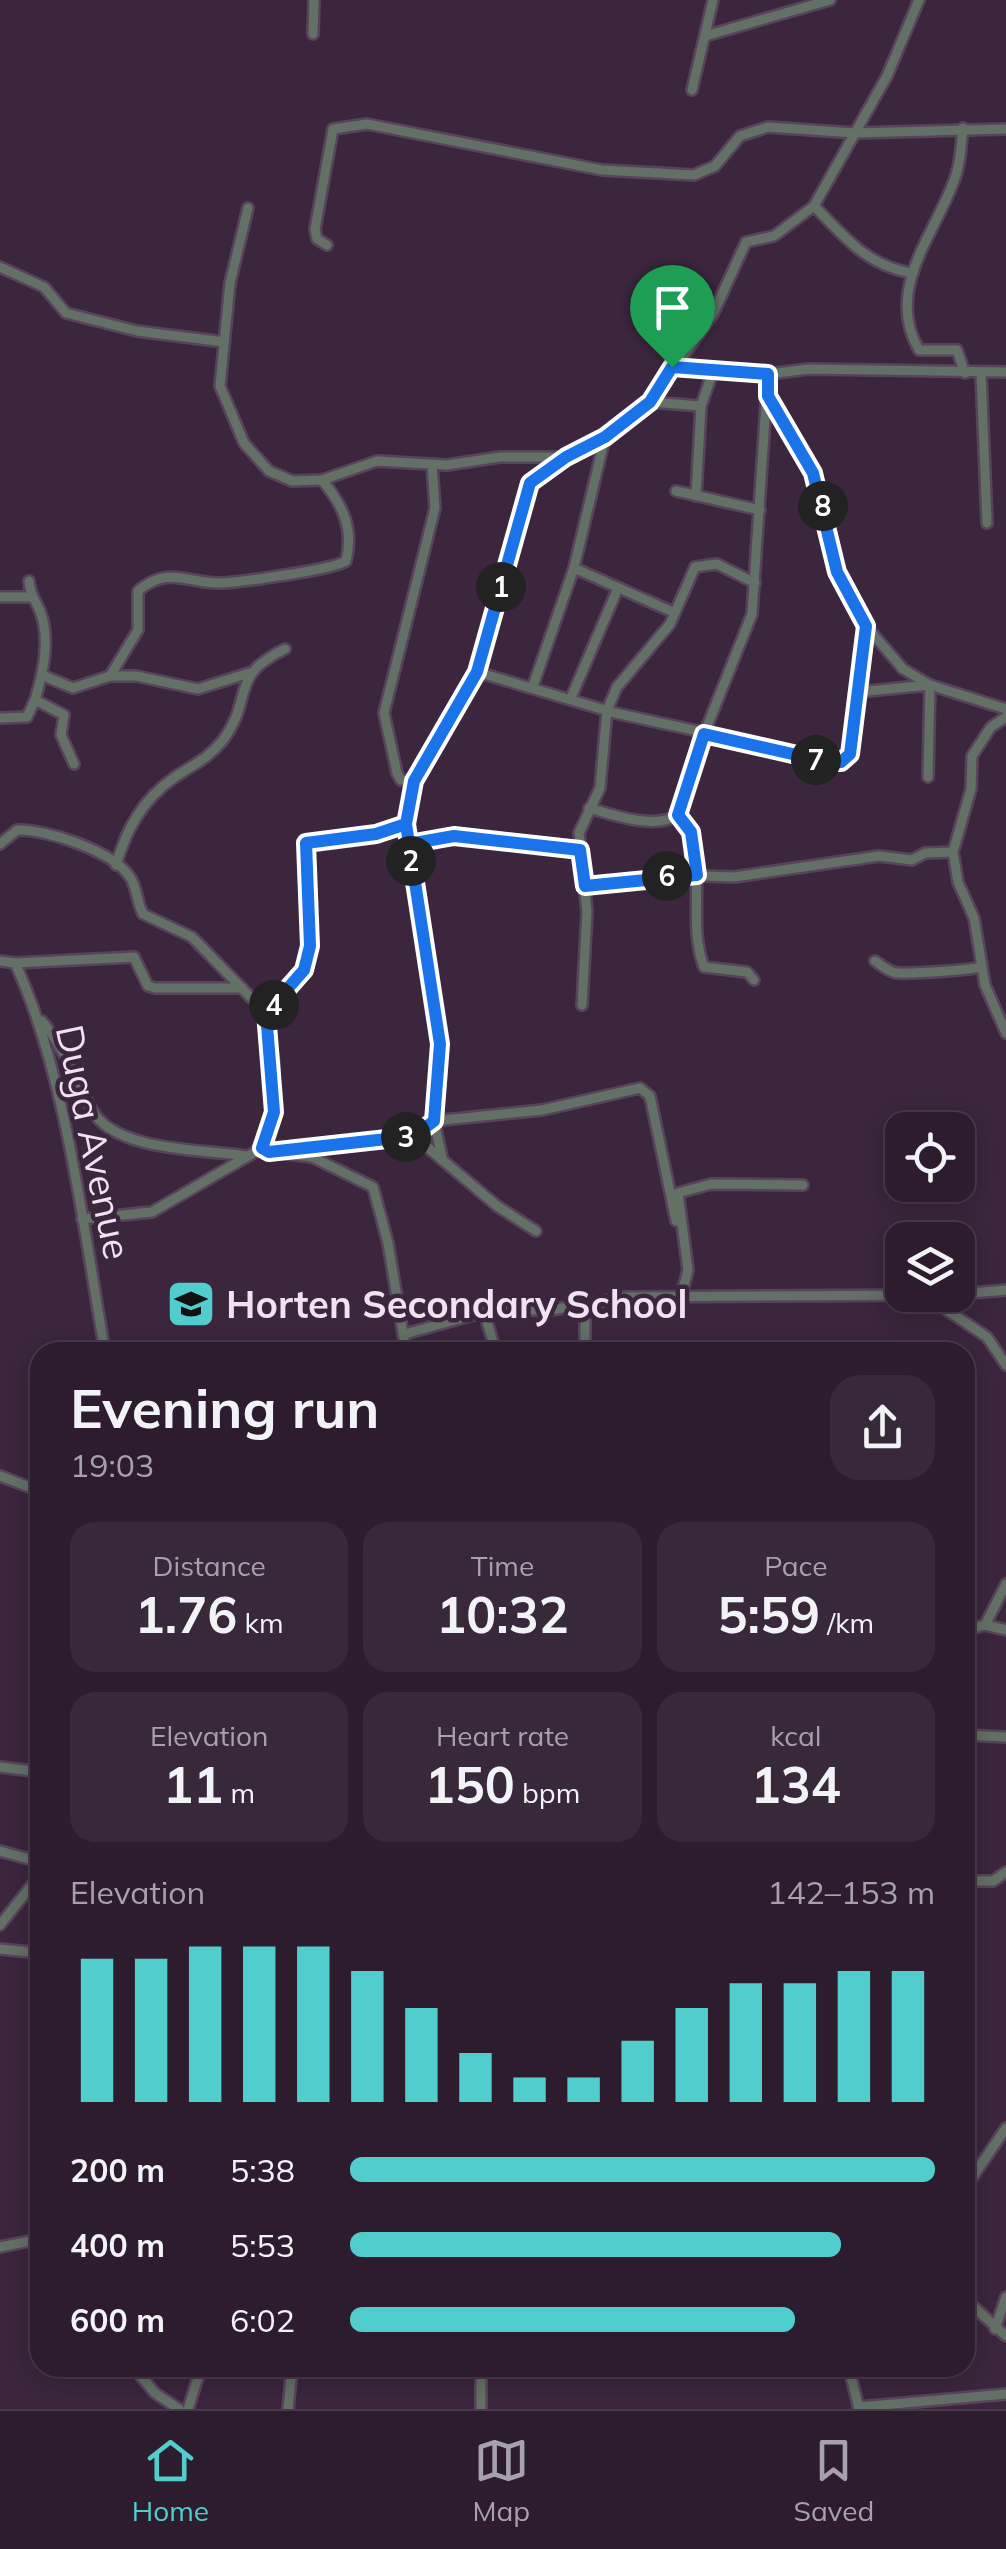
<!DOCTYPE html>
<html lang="en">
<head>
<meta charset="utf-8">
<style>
	body { margin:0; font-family:Mulish,sans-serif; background:#38293a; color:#f1f3f6; height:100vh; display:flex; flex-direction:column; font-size:38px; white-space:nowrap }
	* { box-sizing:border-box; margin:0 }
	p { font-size:32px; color:#a6a1aa }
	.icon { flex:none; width:55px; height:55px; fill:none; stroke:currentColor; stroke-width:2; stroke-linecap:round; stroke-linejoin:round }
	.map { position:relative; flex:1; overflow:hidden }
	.details { position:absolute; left:30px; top:1342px; width:945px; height:1035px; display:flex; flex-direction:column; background:#2c1c2e; border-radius:30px; box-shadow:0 5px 25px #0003,0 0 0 2px #483a4a }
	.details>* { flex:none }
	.fabs { position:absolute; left:885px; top:1112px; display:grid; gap:20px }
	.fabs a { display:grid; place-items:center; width:90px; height:90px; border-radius:20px; background:#2c1c2e; box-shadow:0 5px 25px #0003,0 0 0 2px #483a4a; font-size:50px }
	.pin { position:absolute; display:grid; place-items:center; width:85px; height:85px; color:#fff; margin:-102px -42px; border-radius:50% 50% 50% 0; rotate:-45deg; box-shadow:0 0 10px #0007 }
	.pin .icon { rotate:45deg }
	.km { position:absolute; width:50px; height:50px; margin:-25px; border-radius:50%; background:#222; color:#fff; font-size:28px; line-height:50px; text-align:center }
	.round { display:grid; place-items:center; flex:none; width:105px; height:105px; border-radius:30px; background:#38293a }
	.head { display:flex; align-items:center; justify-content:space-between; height:170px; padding:0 40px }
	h1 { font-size:55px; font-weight:700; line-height:75px }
	.stats { display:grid; grid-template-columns:repeat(3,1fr); gap:15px; height:170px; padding:10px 40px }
	.stats div { display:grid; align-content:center; border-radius:25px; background:#38293a; text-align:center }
	.stats b { font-size:50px; font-weight:700 }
	.stats small { font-size:28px; font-weight:400 }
	.stats p { font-size:28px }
	.chart { height:280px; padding:20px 40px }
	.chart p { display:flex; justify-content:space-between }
	.chart svg { width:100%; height:180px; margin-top:10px; stroke:#52cdce; stroke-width:6 }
	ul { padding:0 40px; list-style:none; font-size:32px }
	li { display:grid; grid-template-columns:160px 120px 1fr; align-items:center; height:75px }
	li i { height:25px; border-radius:12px; background:#52cdce }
	.tab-bar { display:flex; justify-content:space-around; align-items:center; height:140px; border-top:2px solid #483a4a; background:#2c1c2e; font-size:28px; color:#a6a1aa }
	.tab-bar a { display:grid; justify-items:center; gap:5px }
	.tab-bar .on { color:#52cdce }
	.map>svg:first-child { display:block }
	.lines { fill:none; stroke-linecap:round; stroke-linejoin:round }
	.street-casing { stroke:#58445a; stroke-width:14 }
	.street { stroke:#637065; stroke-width:9 }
	.route-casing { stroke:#fff; stroke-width:20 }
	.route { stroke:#1a73e8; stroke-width:12 }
	.labels { text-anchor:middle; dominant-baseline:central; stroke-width:9; stroke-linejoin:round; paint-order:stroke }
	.street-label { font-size:38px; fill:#f0e2f1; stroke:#3b263d }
	.poi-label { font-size:38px; font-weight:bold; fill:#f0e2f1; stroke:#3b263d; text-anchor:start }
</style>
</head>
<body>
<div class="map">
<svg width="1006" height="2409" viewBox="0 0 1006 2409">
	<rect width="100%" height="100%" fill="#3b263d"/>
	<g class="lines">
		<g class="street-casing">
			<g id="street">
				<path d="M313 34 314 0"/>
				<path d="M705 36 830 0"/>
				<path d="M692 90 713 0"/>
				<path d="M963 128C961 144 961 160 956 175 938 231 883 288 919 350H957L965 373"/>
				<path d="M814 206C845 237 866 265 911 273"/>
				<path d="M248 208 230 283 220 386 244 443 269 471 292 481 322 480 377 461 447 465 500 457H563"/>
				<path d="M327 245 317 239 315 229 333 129 367 124 602 170 694 175 715 166 740 136 768 127 854 133 1006 129"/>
				<path d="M0 267 44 287 66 313 137 331 224 342"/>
				<path d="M673 367 768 374 809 369 1006 372"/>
				<path d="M981 373 987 523"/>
				<path d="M769 398 813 473 837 572 866 626 903 669 930 685 1006 709"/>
				<path d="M651 402 701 406"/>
				<path d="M676 491 760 510"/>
				<path d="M696 496 701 406 714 368"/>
				<path d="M574 568 673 612"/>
				<path d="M29 581C30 595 35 599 40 611 51 639 43 673 35 700"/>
				<path d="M0 597H30"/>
				<path d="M477 672 615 713 841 762 854 742 866 626"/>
				<path d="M44 676 73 688 110 676 138 630V591C168 565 189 584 221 583 240 582 332 570 346 561 354 529 343 505 322 480"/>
				<path d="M110 676H136L198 689 249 673"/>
				<path d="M533 686 574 568 605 437"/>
				<path d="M858 692 930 685 928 777"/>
				<path d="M571 698 618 588"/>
				<path d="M1006 717 991 727 972 756 971 789 953 852 958 882 974 918 985 985 1006 1033"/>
				<path d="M0 718 27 717 35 700 64 715 61 735 74 764"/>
				<path d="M414 781 401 780 397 773 384 713 435 508 432 465"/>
				<path d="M589 808C614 815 654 830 678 815L704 734 752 614 768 374"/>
				<path d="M678 815C712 861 685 917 704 967L747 972 754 980"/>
				<path d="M406 823 440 1044 434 1121 414 1136"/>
				<path d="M0 844 17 830C46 829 113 851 130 877 137 887 137 903 143 914L192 937 266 1013 274 1063V1112L262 1148"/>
				<path d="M409 844 454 835 580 850"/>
				<path d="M116 865C127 828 142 800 175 777 193 765 209 758 223 740 254 699 228 676 285 649"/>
				<path d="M585 886 674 875 734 877 879 856 912 860 925 853 953 852"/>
				<path d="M0 961 15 963C66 1073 84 1232 105 1352"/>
				<path d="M875 961C881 965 889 972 897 973 905 974 974 970 980 967"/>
				<path d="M15 963 134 957 148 986 155 988H242"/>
				<path d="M582 1005 587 912 579 833 600 788 607 710 617 687 670 624 695 567 717 564 755 583"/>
				<path d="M266 1013 304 970 309 946 306 843 393 830 406 823 414 781 477 672 530 483 565 457 605 437 651 402 713 314 746 242 774 236 814 206 887 76 919 0"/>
				<path d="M42 1021C65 1049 75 1080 92 1110 115 1152 203 1149 246 1156"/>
				<path d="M287 1154 312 1157 373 1187 388 1243 406 1352"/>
				<path d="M442 1157 434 1121 542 1110 640 1088 650 1096 676 1221"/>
				<path d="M82 1219 152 1212 262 1148 269 1152 414 1136 497 1206 536 1231"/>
				<path d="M958 1294 1006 1290"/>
				<path d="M926 1296 987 1337 1006 1365"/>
				<path d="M681 1297 688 1270 678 1193 711 1184 803 1185"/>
				<path d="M585 1306V1352"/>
				<path d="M485 1315 496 1352"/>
				<path d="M405 1334 491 1310H551L626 1297 930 1295"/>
				<path d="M0 1476 40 1491"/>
				<path d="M985 1625 1006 1630"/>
				<path d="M965 1630 985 1625 1006 1584"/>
				<path d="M965 1735 1006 1737"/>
				<path d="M0 1767 40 1772"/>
				<path d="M0 1851 40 1862"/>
				<path d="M965 1881H993L1006 1872"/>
				<path d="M0 1925 40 1875"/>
				<path d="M0 1949 40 1953"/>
				<path d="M965 2188 1006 2128"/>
				<path d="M0 2247 40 2239"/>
				<path d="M965 2299 1006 2336"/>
				<path d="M995 2329 1006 2297"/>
				<path d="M134 2368 155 2393 179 2409"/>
				<path d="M849 2368 859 2409"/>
				<path d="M859 2407 1006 2394"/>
				<path d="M188 2409 201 2368"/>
				<path d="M288 2409 292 2368"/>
				<path d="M481 2409V2368"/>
			</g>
		</g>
		<use href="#street" class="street"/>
	</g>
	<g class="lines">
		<g class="route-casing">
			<path id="route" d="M672 367 650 402 605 437 566 457 530 483 477 672 414 781 406 824 440 1044 434 1121 414 1136 269 1152 262 1148 274 1112 266 1013 304 970 310 946 306 843 376 834 406 824 409 844 454 836 580 850 585 886 697 875 691 832 678 815 704 734 828 762H841L850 754 866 626 837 572 813 473 768 396V374L672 367"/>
		</g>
		<use href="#route" class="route"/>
	</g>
	<defs>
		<g id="school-square" transform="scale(2.5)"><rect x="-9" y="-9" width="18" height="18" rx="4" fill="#52cdce" stroke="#3b263d"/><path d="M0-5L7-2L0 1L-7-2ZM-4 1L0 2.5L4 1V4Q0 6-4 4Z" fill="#111"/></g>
	</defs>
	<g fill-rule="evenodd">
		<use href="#school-square" x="191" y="1304"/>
	</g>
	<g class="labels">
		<g class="street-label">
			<text transform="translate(94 1142) rotate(78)">Duga Avenue</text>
		</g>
		<g class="poi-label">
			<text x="226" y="1304">Horten Secondary School</text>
		</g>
	</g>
</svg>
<div class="fabs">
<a><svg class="icon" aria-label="locate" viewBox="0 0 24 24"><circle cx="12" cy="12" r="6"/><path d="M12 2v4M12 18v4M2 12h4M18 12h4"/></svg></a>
<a><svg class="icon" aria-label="layers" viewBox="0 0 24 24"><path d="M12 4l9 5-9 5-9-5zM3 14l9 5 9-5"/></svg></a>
</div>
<div class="pin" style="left:672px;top:367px;background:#1e9e55"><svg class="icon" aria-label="arrive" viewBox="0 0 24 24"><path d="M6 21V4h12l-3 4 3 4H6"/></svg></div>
<b class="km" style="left:501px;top:587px">1</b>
<b class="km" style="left:411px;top:861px">2</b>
<b class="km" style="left:406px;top:1137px">3</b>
<b class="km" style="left:274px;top:1005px">4</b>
<b class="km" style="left:667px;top:876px">6</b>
<b class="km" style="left:816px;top:760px">7</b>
<b class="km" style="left:823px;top:506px">8</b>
<section class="details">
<div class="head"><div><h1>Evening run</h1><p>19:03</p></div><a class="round"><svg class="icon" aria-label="share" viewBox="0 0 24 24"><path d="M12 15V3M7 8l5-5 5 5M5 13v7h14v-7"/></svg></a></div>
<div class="stats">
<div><p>Distance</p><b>1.76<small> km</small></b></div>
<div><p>Time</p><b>10:32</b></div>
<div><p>Pace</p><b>5:59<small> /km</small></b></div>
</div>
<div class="stats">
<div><p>Elevation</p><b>11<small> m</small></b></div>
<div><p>Heart rate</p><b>150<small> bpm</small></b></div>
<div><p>kcal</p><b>134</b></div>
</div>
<div class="chart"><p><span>Elevation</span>142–153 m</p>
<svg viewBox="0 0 160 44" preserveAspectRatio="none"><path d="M5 44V9M15 44V9M25 44V6M35 44V6M45 44V6M55 44V12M65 44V21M75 44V32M85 44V38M95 44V38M105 44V29M115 44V21M125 44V15M135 44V15M145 44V12M155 44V12"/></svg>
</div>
<ul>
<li><b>200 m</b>5:38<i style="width:100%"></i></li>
<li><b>400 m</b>5:53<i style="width:84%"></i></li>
<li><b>600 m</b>6:02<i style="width:76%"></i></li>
</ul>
</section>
</div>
<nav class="tab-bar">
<a class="on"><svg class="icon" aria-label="home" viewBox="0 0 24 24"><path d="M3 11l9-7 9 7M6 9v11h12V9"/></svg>Home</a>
<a><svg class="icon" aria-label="map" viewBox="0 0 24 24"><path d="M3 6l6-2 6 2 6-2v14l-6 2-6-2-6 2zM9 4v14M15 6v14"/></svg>Map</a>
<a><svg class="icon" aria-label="saved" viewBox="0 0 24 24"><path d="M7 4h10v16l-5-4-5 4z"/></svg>Saved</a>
</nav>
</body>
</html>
